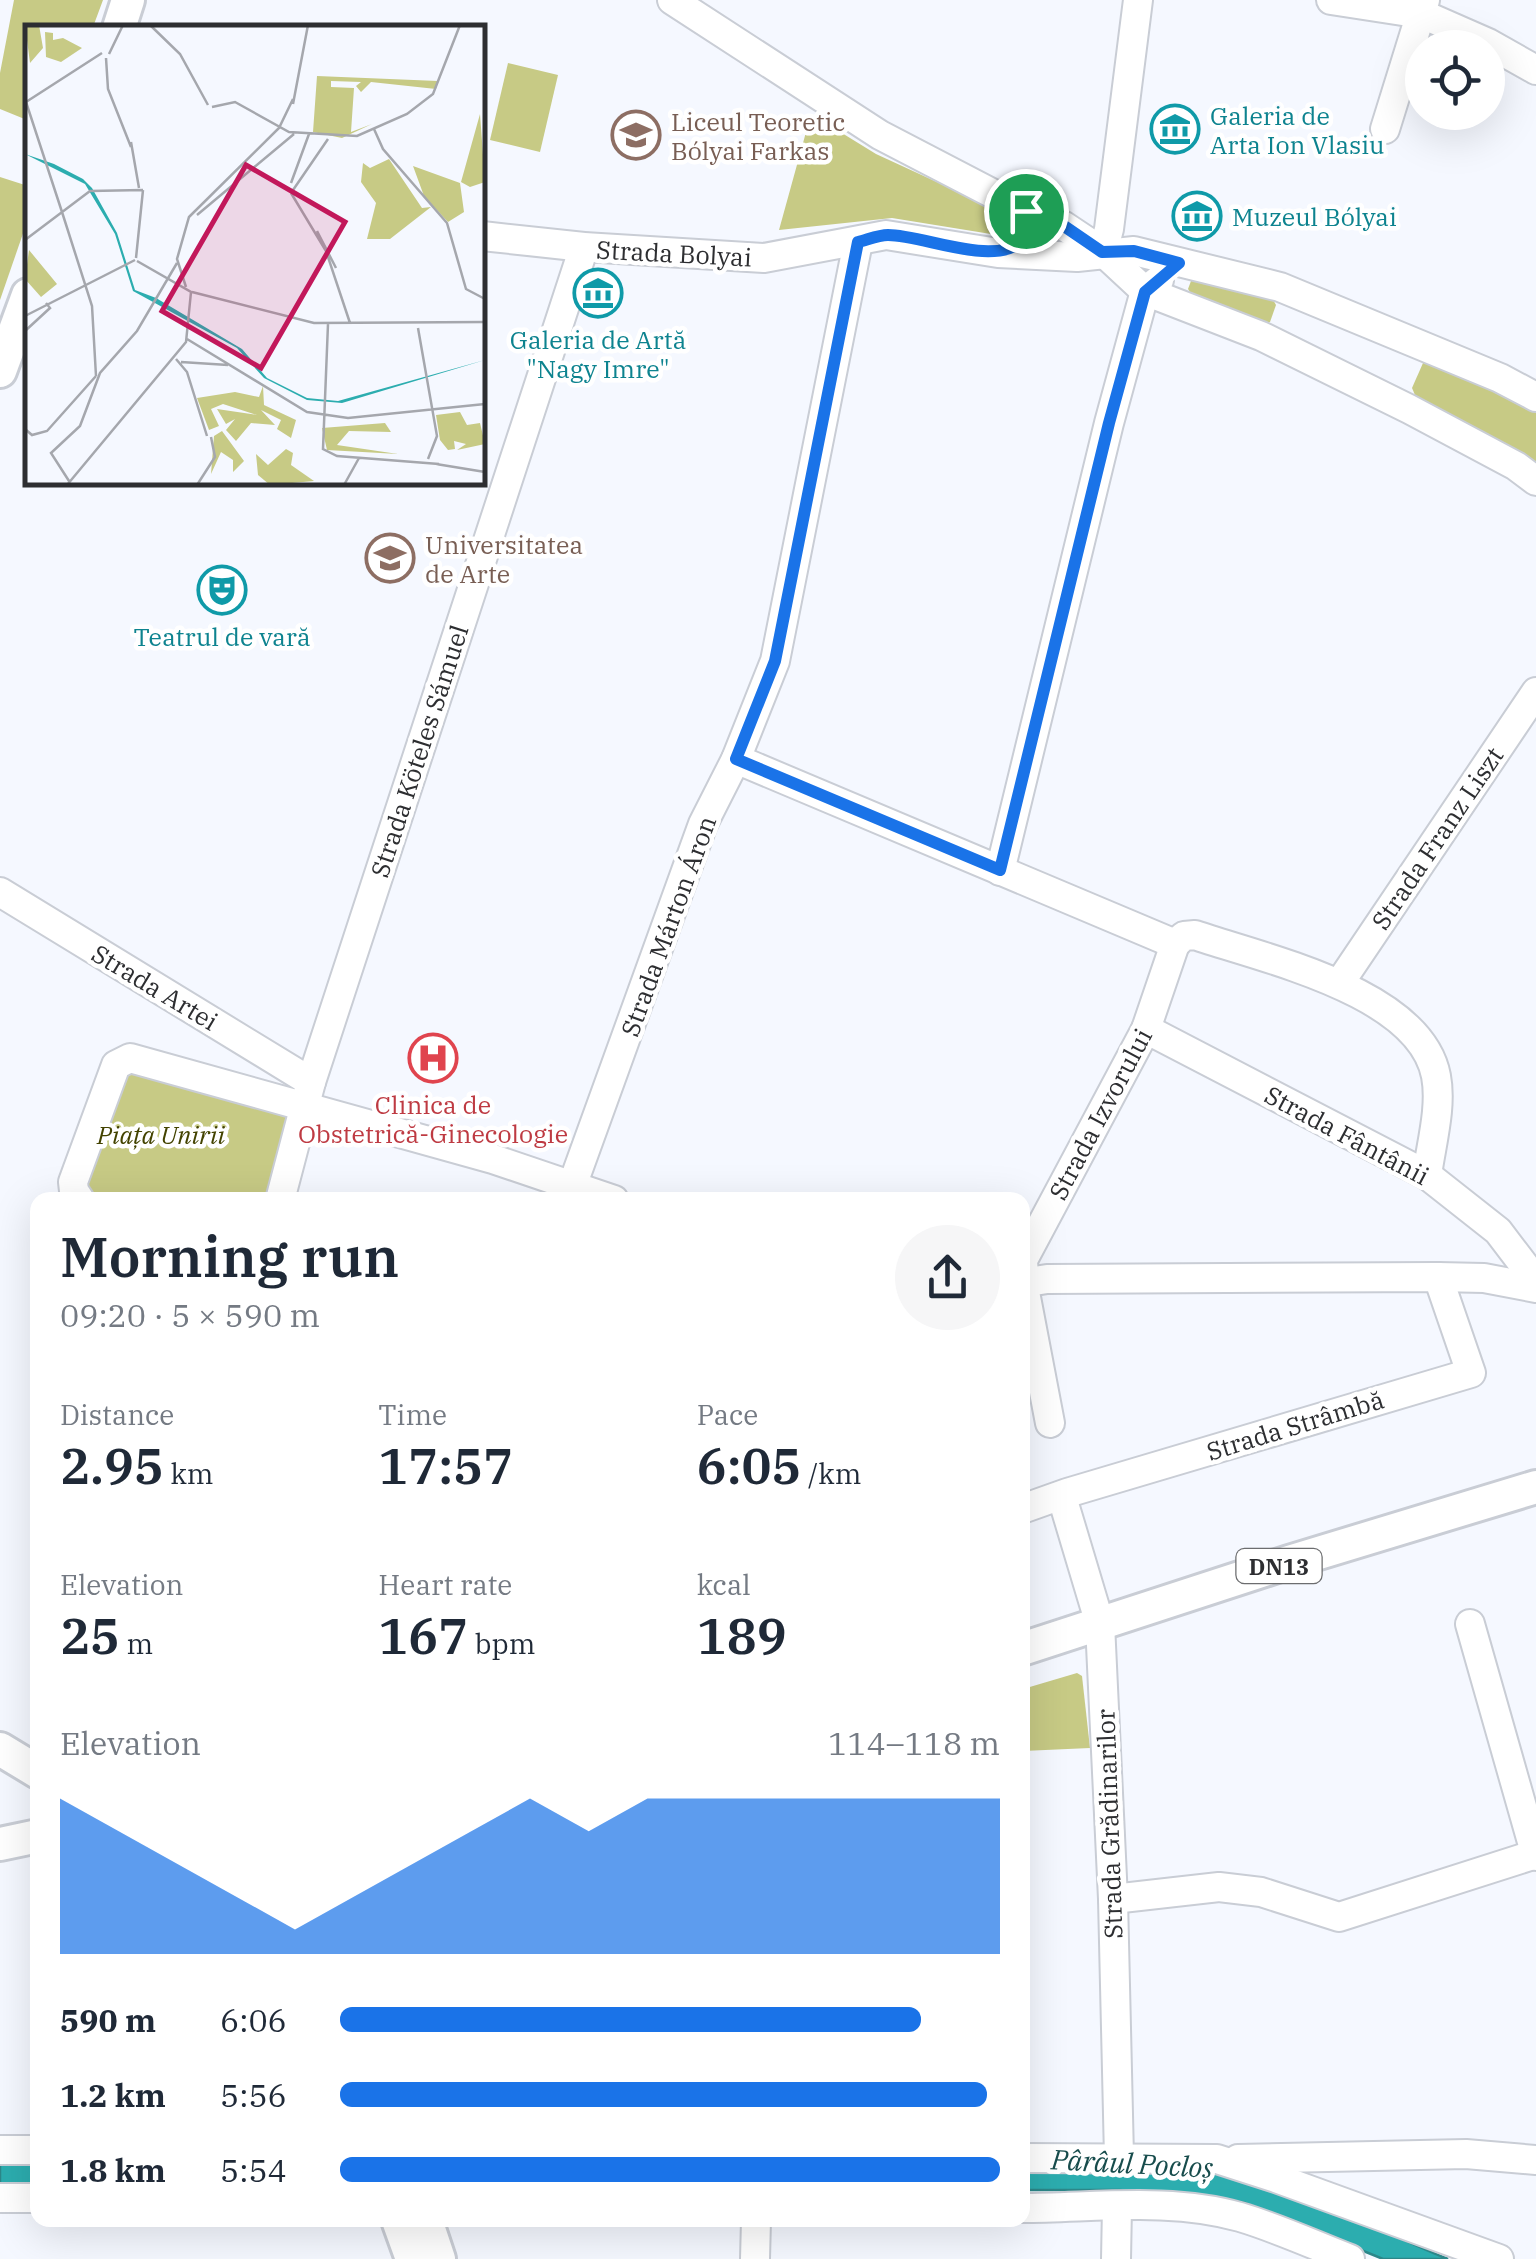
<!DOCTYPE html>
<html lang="en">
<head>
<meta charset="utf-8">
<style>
	body { margin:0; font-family:"IBM Plex Serif",serif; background:#f6f6f7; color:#1f2937; height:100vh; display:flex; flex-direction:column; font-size:38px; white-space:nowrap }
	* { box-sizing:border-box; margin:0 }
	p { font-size:32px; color:#747a83 }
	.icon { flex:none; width:55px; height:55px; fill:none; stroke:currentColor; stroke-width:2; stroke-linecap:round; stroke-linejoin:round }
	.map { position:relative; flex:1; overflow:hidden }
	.details { position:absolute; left:30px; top:1192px; width:1000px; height:1035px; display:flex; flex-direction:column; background:#fff; border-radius:20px; box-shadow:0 10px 40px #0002 }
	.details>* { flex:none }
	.tools { position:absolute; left:1405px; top:30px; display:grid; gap:20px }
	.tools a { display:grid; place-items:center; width:100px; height:100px; border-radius:50%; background:#fff; box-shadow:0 10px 40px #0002; font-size:50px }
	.pin { position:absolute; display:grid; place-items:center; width:85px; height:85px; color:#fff; margin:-42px; border:5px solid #fff; border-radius:50%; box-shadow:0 2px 10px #0007 }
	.round { display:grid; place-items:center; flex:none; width:105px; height:105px; border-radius:52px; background:#f6f6f7 }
	.headline { display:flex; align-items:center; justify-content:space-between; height:170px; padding:0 30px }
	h1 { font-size:55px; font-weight:600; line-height:75px }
	.metrics { display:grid; grid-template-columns:repeat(3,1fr); gap:15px; height:170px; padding:10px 30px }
	.metrics div { display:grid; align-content:center }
	.metrics b { font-size:50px; font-weight:600 }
	.metrics small { font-size:28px; font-weight:400 }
	.metrics p { font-size:28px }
	.chart { height:280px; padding:20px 30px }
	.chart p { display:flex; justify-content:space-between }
	.chart svg { width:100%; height:180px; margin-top:10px; fill:#1a73e8; opacity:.7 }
	ul { padding:0 30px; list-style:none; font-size:32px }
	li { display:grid; grid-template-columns:160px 120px 1fr; align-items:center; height:75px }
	li i { height:25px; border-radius:12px; background:#1a73e8 }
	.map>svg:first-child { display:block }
	.green { fill:#c7ca85 }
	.water { fill:#2cadaf; stroke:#2c8789; stroke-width:2.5 }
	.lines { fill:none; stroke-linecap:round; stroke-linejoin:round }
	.minor-casing { stroke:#c9cdd5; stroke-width:32 }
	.major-casing { stroke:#c9cdd5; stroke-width:38 }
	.minor { stroke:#fff; stroke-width:28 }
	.major { stroke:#fff; stroke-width:32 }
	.route-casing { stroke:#fff; stroke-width:20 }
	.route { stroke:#1a73e8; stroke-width:12 }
	.labels { text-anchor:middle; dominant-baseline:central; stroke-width:9; stroke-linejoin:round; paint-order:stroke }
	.shield { fill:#fff; stroke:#6c6d6f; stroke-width:2.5 }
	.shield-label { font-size:22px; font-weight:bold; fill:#2d2e31 }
	.culture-label { font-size:25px; fill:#0d838f; stroke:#fff; text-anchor:start }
	.education-label { font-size:25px; fill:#785e54; stroke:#fff; text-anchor:start }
	.street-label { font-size:25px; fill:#2d2e31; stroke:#fff }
	.health-label { font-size:25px; fill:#be3a42; stroke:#fff }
	.park-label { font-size:25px; font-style:italic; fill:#434300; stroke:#fff }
	.water-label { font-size:28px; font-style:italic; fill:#174c4c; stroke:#fff }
	.inset-road { fill:none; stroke:#a5a7ad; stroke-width:2.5 }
	.view { fill:#c2185b; fill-opacity:0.15; stroke:#c2185b; stroke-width:5 }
	.inset-edge { fill:none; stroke:#2d2e31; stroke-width:5 }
</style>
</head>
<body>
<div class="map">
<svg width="1536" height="2259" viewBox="0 0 1536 2259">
	<rect width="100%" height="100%" fill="#f5f8ff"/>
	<g class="green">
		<path d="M14 0H103L93 27 28 28 27 120 0 109V73Z"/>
		<path d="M508 63 558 75 540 152 490 140Z"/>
		<path d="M811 114 876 154 1002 212 1009 220 1007 231 997 235 892 218 779 230Z"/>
		<path d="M0 177 28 186 27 222 0 300Z"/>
		<path d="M1194 273 1271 296 1276 305 1270 322 1263 325 1192 295 1188 289Z"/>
		<path d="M1429 361 1536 411V465L1415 395 1412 388 1423 363Z"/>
		<path d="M116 1065 304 1106 280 1200H80Z"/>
		<path d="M1077 1673 1082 1676 1090 1748 1023 1751V1689Z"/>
	</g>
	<g class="water">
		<rect x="0" y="2156" width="37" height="29"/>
		<path d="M1023 2167C1091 2168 1164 2163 1232 2174 1300 2185 1382 2233 1448 2259H1383L1245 2203 1210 2196 1119 2190H1023Z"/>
	</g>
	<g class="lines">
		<g class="minor-casing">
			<g id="minor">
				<path d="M672 0 880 135 1026 211 1064 226 1103 252 1145 291 1261 336 1409 409 1516 466 1536 481"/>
				<path d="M1331 0 1422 14 1488 43 1536 70"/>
				<path d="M1385 129 1425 0"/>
				<path d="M482 236 584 247 764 258 886 235 998 253 1077 257 1134 251 1280 287 1500 378 1536 397"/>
				<path d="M1103 252 1109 229 1138 0"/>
				<path d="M736 759 1175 944"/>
				<path d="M1000 871 1109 423 1145 291 1159 280"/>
				<path d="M0 892 311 1082"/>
				<path d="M1175 944 1184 936 1195 935C1265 959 1420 992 1436 1076 1442 1107 1431 1145 1427 1175"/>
				<path d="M1339 984 1536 692"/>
				<path d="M1146 1029 1427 1175 1498 1231 1536 1281"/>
				<path d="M80 1200 74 1191 73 1182 116 1065 130 1058 493 1159 614 1200"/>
				<path d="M280 1200 311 1082 584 247"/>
				<path d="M567 1200 703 824 736 759 775 661 858 242"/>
				<path d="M1022 1283 1047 1279 1438 1277 1484 1278 1536 1288"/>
				<path d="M1050 1423 1025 1292 1023 1260 1146 1029 1175 944"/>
				<path d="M1062 1497 1100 1624 1113 1899 1119 2157"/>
				<path d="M1022 1509 1067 1493 1471 1373 1438 1277"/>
				<path d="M1470 1624 1536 1856"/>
				<path d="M1113 1899 1219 1887 1261 1892 1339 1917 1536 1854"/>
				<path d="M0 2150H38"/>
				<path d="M1022 2158 1217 2159 1276 2178 1499 2259"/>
				<path d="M1238 2159 1466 2154 1536 2160"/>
				<path d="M0 2198H38"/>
				<path d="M1022 2208C1093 2208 1171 2197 1240 2217 1277 2228 1314 2245 1350 2259"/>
				<path d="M755 2259 756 2220"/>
				<path d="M1116 2259 1117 2207"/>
			</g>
		</g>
		<g class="major-casing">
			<g id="major">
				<path d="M119 28 128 0"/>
				<path d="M0 371 28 295"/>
				<path d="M1022 1649 1289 1562 1536 1487"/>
				<path d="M0 1749 38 1772"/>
				<path d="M0 1844 38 1836"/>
				<path d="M398 2220 412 2259"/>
				<path d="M426 2220 439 2259"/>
			</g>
		</g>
		<use href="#minor" class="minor"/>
		<use href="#major" class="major"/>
	</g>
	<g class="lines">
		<g class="route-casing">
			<path id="route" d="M1026 211 1064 226 1102 252 1134 251 1179 263 1145 292 1109 423 1000 870 736 759 775 661 858 242C867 240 878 235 888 235 927 235 1004 273 1029 233Z"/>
		</g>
		<use href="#route" class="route"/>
	</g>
	<defs>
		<g id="museum-ring" transform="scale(2.5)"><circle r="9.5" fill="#fff" stroke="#0f9aa8" stroke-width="1.5"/><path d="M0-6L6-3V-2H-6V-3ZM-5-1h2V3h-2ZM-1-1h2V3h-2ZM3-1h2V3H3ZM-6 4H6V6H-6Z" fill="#0f9aa8"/></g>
		<g id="university-ring" transform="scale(2.5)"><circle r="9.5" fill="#fff" stroke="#8d6e63" stroke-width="1.5"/><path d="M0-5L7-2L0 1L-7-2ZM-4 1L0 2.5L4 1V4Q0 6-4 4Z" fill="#8d6e63"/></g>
		<g id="theatre-ring" transform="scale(2.5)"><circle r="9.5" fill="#fff" stroke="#0f9aa8" stroke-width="1.5"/><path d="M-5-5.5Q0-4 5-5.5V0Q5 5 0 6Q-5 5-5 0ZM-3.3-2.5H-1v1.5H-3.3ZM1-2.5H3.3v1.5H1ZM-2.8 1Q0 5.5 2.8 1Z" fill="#0f9aa8"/></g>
		<g id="hospital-ring" transform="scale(2.5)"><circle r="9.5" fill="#fff" stroke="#e0444e" stroke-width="1.5"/><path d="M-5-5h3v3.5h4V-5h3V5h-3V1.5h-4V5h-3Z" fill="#e0444e"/></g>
	</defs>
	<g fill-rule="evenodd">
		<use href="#museum-ring" x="1175" y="129"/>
		<use href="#university-ring" x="636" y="135"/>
		<use href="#museum-ring" x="1197" y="216"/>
		<use href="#museum-ring" x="598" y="293"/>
		<use href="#university-ring" x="390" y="558"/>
		<use href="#theatre-ring" x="222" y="590"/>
		<use href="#hospital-ring" x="433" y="1058"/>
	</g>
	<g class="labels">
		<rect class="shield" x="1236.5" y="1549" width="85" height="34" rx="8"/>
		<g class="shield-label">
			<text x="1279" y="1566">DN13</text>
		</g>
		<g class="culture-label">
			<text x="1210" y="115">Galeria de<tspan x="1210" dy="29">Arta Ion Vlasiu</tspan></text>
			<text x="1232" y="216">Muzeul Bólyai</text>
			<text x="598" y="339" text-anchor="middle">Galeria de Artă<tspan x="598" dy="29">"Nagy Imre"</tspan></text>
			<text x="222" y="636" text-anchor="middle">Teatrul de vară</text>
		</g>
		<g class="education-label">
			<text x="671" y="121">Liceul Teoretic<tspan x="671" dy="29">Bólyai Farkas</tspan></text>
			<text x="425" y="544">Universitatea<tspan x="425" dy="29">de Arte</tspan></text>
		</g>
		<g class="street-label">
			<text transform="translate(674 253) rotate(3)">Strada Bolyai</text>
			<text transform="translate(419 751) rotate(-72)">Strada Köteles Sámuel</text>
			<text transform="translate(1437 838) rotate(-56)">Strada Franz Liszt</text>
			<text transform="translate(668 926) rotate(-70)">Strada Márton Áron</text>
			<text transform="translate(155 987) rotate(31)">Strada Artei</text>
			<text transform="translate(1100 1114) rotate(-62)">Strada Izvorului</text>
			<text transform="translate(1347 1135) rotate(28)">Strada Fântânii</text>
			<text transform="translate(1295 1425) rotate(-17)">Strada Strâmbă</text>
			<text transform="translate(1109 1824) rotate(-92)">Strada Grădinarilor</text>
		</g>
		<g class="health-label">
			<text x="433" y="1104">Clinica de<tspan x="433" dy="29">Obstetrică-Ginecologie</tspan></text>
		</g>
		<g class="park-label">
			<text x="161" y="1134">Piața Unirii</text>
		</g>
		<g class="water-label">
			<text transform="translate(1132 2163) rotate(3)">Pârâul Pocloș</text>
		</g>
	</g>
	<g transform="translate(25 25)">
		<rect width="460" height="460" fill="#f5f8ff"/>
		<path d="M0 0H14L18 23 5 38ZM20 7 28 8V15L38 13 57 23 36 37 21 32ZM292 51 413 56 411 64 346 57 336 67 331 61 336 57 306 56V62L329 63 326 107 347 99 317 113 288 107ZM455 89 460 157 445 162 436 157ZM364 134 397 183 406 182 365 214H342L351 178 336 157 338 138 345 143ZM388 141 435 158 439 187 423 197 399 171ZM4 225 32 259 16 272 0 254ZM238 361 239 380 271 395 266 413 252 404 256 395 236 385 250 400 226 398 211 416 201 405 210 394 201 399 192 384 232 390 198 379 186 384 194 401 184 405 172 373 210 367 234 372ZM435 387 442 400 455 398 460 419 432 425 441 419 429 416 430 424 423 425 415 415 411 390ZM360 398 366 407 324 406 312 420 373 429 302 425 297 403ZM197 406 219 436 208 447V435L196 427 186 449 189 411ZM261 424 268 428 266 440 289 456 245 460 233 450 231 429 243 440Z" fill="#c7ca85"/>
		<path d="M0 129 29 139 58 154 67 163 92 208 110 265 131 273 217 324 242 353 282 373 313 376 460 335 317 378 282 375 239 353 212 323 108 266 90 209 60 159Z" fill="#2cadaf"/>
		<path class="inset-road" d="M125 0 155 29 183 80M84 29 98 0M81 33 83 64 106 122M268 79 283 0M187 82 210 77 264 107 332 111 382 89 408 69 435 0M349 104 358 124 422 198 441 264 460 274M106 117 114 163M266 158 284 109M266 168 301 226 325 298M266 168 303 114M37 187 67 281 71 351M37 187 1 77 77 28M172 190 269 109M292 206 311 243M0 215 65 166 118 165M111 233 118 165M161 262 152 234 164 192 254 103 268 74M167 267 289 298 460 297M0 291 110 235M303 299 298 424 312 431 414 439M393 303 412 411 403 434M0 306 25 283 21 278M162 314 282 387 323 393 460 379M151 334 162 347 182 411M156 337 203 340M0 404 7 410 22 406 71 351M411 439 460 447M44 456 26 428 55 401 75 348 112 306 152 238M42 460 161 317 166 267 112 236M172 460 190 432 186 412M319 460 334 433"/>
		<path class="view" d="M221 140 320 197 236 343 137 286Z"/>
		<rect width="460" height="460" class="inset-edge"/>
	</g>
</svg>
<div class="tools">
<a><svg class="icon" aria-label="locate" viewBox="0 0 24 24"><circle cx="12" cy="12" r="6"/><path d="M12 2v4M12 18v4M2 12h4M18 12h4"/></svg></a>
</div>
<div class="pin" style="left:1026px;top:211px;background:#1e9e55"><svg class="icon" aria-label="arrive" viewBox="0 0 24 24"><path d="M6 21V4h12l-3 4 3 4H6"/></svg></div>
<section class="details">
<div class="headline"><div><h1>Morning run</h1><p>09:20 · 5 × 590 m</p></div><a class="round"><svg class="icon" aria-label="share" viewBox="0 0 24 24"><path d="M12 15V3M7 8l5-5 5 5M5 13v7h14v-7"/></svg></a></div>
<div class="metrics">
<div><p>Distance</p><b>2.95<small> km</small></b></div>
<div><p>Time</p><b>17:57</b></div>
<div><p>Pace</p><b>6:05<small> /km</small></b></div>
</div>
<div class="metrics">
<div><p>Elevation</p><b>25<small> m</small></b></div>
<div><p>Heart rate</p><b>167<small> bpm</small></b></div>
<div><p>kcal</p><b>189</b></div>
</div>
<div class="chart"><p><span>Elevation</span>114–118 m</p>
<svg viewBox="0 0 160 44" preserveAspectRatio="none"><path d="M0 44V6L10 14L20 22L30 30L40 38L50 30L60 22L70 14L80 6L90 14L100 6L110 6L120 6L130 6L140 6L150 6L160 6V44z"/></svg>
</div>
<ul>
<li><b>590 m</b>6:06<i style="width:88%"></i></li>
<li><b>1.2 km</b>5:56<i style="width:98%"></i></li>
<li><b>1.8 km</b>5:54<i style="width:100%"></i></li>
</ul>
</section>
</div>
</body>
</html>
